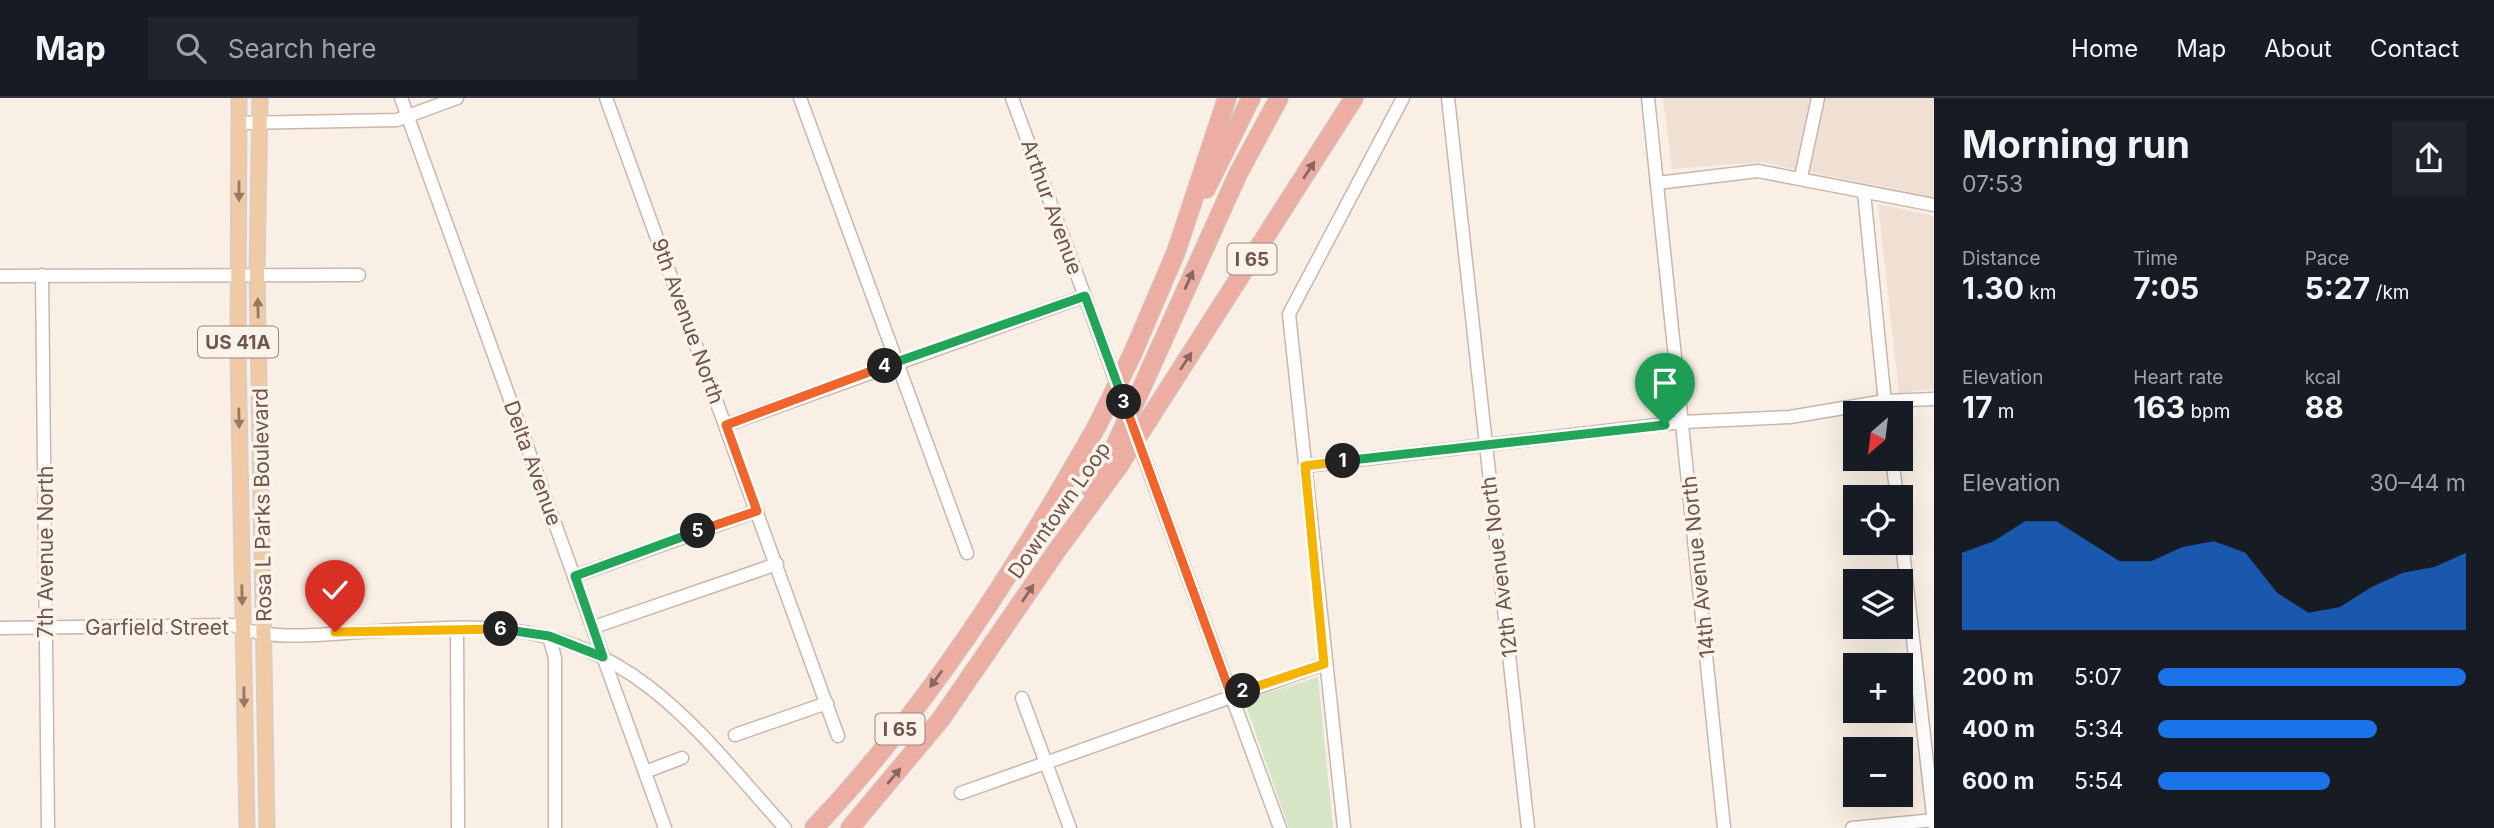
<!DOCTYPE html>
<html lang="en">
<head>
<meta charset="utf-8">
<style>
	body { margin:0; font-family:Inter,sans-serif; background:#20242c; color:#f1f3f6; height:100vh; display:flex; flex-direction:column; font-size:26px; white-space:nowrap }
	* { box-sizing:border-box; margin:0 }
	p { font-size:23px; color:#9ea1a6 }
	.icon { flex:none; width:38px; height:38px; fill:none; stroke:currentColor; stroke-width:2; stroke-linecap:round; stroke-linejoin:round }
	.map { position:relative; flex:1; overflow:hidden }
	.sheet { display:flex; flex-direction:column; background:#171b24; width:560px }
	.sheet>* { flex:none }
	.needle { width:46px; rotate:208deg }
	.fabs { position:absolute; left:1843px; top:303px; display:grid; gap:14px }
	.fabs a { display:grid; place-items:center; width:70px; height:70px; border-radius:0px; background:#171b24; box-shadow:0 7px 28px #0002; font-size:35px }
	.pin { position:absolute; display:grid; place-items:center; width:60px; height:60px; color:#fff; margin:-72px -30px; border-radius:50% 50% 50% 0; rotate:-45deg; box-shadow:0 0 7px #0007 }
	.pin .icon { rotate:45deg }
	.km { position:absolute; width:35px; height:35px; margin:-18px; border-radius:50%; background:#222; color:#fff; font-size:19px; line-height:35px; text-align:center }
	.round { display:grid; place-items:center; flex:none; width:74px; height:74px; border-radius:0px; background:#20242c }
	.summary { display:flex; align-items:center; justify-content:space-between; height:119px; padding:0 28px }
	h1 { font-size:38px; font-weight:700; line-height:52px }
	.metrics { display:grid; grid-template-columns:repeat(3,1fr); gap:10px; height:119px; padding:7px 28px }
	.metrics div { display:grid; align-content:center }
	.metrics b { font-size:30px; font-weight:700 }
	.metrics small { font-size:19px; font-weight:400 }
	.metrics p { font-size:19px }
	.chart { height:196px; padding:14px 28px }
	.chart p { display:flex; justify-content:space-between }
	.chart svg { width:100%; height:126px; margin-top:7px; fill:#1a73e8; opacity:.7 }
	ul { padding:0 28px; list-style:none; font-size:23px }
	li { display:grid; grid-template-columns:112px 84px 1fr; align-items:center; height:52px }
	li i { height:18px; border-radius:9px; background:#1a73e8 }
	header { display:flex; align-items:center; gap:42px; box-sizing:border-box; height:98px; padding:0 35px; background:#171b24; border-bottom:2px solid #363941 }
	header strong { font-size:33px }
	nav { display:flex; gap:38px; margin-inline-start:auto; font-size:24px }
	.search { width:490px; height:63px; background:#20242c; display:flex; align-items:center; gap:18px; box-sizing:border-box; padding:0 24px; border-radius:0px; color:#9ea1a6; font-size:26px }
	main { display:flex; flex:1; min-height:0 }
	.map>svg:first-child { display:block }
	.residential { fill:#f0e0d4 }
	.green { fill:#d6e5c5 }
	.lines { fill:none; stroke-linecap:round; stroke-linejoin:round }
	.minor-casing { stroke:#c9b6ad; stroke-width:15 }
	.major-casing { stroke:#d4ccca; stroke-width:17 }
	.highway-casing { stroke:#d4ccca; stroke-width:20 }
	.minor { stroke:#fff; stroke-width:12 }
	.major { stroke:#f0caa5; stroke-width:14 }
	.highway { stroke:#ecada3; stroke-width:18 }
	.highway-bridge-casing { stroke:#d4ccca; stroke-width:20; stroke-linecap:butt }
	.highway-bridge { stroke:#ecada3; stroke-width:18 }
	.oneway { fill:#88675e }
	.oneway2 { fill:#967867 }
	.split-1-casing { stroke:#fff; stroke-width:14 }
	.split-2-casing { stroke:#fff; stroke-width:14 }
	.split-3-casing { stroke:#fff; stroke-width:14 }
	.split-4-casing { stroke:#fff; stroke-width:14 }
	.split-5-casing { stroke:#fff; stroke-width:14 }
	.split-6-casing { stroke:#fff; stroke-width:14 }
	.split-7-casing { stroke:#fff; stroke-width:14 }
	.split-1 { stroke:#22a559; stroke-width:9 }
	.split-2 { stroke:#f5b400; stroke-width:9 }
	.split-3 { stroke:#f0652b; stroke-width:9 }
	.split-4 { stroke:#22a559; stroke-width:9 }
	.split-5 { stroke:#f0652b; stroke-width:9 }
	.split-6 { stroke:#22a559; stroke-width:9 }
	.split-7 { stroke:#f5b400; stroke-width:9 }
	.labels { text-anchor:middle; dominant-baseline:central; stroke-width:7; stroke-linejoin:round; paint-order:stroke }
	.shield { fill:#fdf3eb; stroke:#9a847c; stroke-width:2 }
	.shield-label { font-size:19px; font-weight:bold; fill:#6f554d }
	.street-label { font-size:21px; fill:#6f554d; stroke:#fdf3eb }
</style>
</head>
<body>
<header>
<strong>Map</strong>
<div class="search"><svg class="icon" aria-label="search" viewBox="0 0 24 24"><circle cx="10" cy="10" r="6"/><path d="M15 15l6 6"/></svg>Search here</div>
<nav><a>Home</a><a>Map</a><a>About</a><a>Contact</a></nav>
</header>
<main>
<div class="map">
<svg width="1934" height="730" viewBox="0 0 1934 730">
	<rect width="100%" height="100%" fill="#f9efe5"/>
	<g class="residential">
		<path d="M1663 0H1934V99L1761 64 1672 71Z"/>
		<path d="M1878 106 1934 118V291L1899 295Z"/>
	</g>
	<path class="green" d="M1318 579 1333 730H1289L1244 602Z"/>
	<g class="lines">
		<g class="minor-casing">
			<g id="minor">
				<path d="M401 0 665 730"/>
				<path d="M606 0 838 638"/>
				<path d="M800 0 967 455"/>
				<path d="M1012 0 1280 730"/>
				<path d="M1448 0 1528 730"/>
				<path d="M1648 0 1724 730"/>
				<path d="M239 25 397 22 457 0"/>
				<path d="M1801 79 1818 0"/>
				<path d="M1657 85 1758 73 1934 107"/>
				<path d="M1864 94 1886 315"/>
				<path d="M42 177 48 730"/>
				<path d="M0 178 359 177"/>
				<path d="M726 327 1085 198"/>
				<path d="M1892 360 1897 399"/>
				<path d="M1305 368 1683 324 1790 319 1885 303 1934 301"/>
				<path d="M1900 427 1934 726"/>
				<path d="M575 478 757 413"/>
				<path d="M594 529 777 466"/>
				<path d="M0 530 233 527C276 546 334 534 380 533 422 531 466 527 508 532 639 545 704 640 785 730"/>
				<path d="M457 530 458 730"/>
				<path d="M549 539 555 560V730"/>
				<path d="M1022 600 1070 730"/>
				<path d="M735 637 827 605"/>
				<path d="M645 674 682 660"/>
				<path d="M961 695 1324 566"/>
				<path d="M1344 730 1289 216 1403 0"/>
				<path d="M1852 730 1934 722"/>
			</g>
		</g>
		<g class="major-casing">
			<g id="major">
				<path d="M239 0 238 256 247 730"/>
				<path d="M260 0 257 176 267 730"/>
			</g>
		</g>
		<g class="highway-casing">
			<g id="highway">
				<path d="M1206 91 1251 0"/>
				<path d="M1132 257 1176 154 1227 0"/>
				<path d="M1142 289 1238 76 1279 0"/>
				<path d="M1149 321 1354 0"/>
				<path d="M1091 391 1113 352"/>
				<path d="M814 730C928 610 1016 471 1097 328"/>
				<path d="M850 730 941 621 1055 455 1118 369"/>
			</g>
		</g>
		<use href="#minor" class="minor"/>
		<use href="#major" class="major"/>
		<use href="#highway" class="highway"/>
		<g class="highway-bridge-casing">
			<g id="highway-bridge">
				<path d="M1097 328 1132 257"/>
				<path d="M1113 352 1142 289"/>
				<path d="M1118 369 1149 321"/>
			</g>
		</g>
		<use href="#highway-bridge" class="highway-bridge"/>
	</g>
	<defs><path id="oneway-solid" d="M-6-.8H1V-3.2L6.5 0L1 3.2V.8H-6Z" transform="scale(1.75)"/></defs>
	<g class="oneway">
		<use href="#oneway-solid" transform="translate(1309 72) rotate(-57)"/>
		<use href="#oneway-solid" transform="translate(1189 182) rotate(-66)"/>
		<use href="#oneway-solid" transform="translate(1186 263) rotate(-57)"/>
		<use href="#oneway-solid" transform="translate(1028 495) rotate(-56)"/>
		<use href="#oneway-solid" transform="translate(936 581) rotate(126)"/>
		<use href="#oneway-solid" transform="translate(894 678) rotate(-50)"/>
	</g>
	<g class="oneway2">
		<use href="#oneway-solid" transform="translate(239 93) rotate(90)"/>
		<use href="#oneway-solid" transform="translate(258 210) rotate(-91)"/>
		<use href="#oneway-solid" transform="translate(239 320) rotate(89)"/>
		<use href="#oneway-solid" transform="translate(242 497) rotate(89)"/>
		<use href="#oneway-solid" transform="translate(244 599) rotate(89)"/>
	</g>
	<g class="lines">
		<g class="split-1-casing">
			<path id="split-1" d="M1343 363 1665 327"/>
		</g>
		<g class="split-2-casing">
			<path id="split-2" d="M1243 593 1324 566 1305 368 1343 363"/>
		</g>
		<g class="split-3-casing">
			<path id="split-3" d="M1124 304 1231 597 1243 593"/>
		</g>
		<g class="split-4-casing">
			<path id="split-4" d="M885 268 1085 198 1124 304"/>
		</g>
		<g class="split-5-casing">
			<path id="split-5" d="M698 433 757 413 726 327 885 268"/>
		</g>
		<g class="split-6-casing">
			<path id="split-6" d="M501 531 549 538 603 559 575 478 698 433"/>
		</g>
		<g class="split-7-casing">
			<path id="split-7" d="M335 534 501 531"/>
		</g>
		<use href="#split-1" class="split-1"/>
		<use href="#split-2" class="split-2"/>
		<use href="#split-3" class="split-3"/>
		<use href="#split-4" class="split-4"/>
		<use href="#split-5" class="split-5"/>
		<use href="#split-6" class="split-6"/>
		<use href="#split-7" class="split-7"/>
	</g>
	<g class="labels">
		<g class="shield">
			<rect x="1227.5" y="145.5" width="49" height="31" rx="5"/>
			<rect x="198" y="228.5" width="80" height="31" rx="5"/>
			<rect x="875.5" y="615.5" width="49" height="31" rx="5"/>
		</g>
		<g class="shield-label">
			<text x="1252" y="161">I 65</text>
			<text x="238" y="244">US 41A</text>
			<text x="900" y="631">I 65</text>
		</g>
		<g class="street-label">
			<text transform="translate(1052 109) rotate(70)">Arthur Avenue</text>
			<text transform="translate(688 223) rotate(70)">9th Avenue North</text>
			<text transform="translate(533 365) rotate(70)">Delta Avenue</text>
			<text transform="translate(262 407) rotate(-91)">Rosa L Parks Boulevard</text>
			<text transform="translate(1059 412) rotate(-55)">Downtown Loop</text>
			<text transform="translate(45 454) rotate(-90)">7th Avenue North</text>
			<text transform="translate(1499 469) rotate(-97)">12th Avenue North</text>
			<text transform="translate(1698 469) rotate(-96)">14th Avenue North</text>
			<text x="157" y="529">Garfield Street</text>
		</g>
	</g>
</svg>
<div class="fabs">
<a><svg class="needle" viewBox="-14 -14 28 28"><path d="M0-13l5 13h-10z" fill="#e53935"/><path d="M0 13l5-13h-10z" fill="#9ea1a6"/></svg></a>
<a><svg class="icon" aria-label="locate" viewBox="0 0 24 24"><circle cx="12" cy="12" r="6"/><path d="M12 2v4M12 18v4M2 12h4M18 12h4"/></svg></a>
<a><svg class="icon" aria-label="layers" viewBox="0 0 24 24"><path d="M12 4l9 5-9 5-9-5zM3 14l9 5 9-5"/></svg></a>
<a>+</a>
<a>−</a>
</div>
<div class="pin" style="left:1665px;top:327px;background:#1e9e55"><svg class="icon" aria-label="arrive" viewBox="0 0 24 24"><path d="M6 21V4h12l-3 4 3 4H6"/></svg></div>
<div class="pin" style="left:335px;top:534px;background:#d93025"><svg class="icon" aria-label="check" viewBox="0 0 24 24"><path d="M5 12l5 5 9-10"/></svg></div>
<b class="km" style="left:1343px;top:363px">1</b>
<b class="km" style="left:1243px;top:593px">2</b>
<b class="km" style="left:1124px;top:304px">3</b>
<b class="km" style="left:885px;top:268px">4</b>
<b class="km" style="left:698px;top:433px">5</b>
<b class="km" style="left:501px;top:531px">6</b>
</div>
<section class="sheet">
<div class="summary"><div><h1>Morning run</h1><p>07:53</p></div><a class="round"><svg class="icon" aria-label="share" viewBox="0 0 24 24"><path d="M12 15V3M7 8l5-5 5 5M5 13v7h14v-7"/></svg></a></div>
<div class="metrics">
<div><p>Distance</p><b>1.30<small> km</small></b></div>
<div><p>Time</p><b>7:05</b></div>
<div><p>Pace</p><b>5:27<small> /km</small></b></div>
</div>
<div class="metrics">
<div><p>Elevation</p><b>17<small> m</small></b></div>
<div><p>Heart rate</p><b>163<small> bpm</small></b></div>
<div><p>kcal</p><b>88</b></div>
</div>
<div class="chart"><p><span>Elevation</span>30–44 m</p>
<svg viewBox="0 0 160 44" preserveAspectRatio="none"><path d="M0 44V17L10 13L20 6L30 6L40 13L50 20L60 20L70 15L80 13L90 17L100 31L110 38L120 36L130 29L140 24L150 22L160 17V44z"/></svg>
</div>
<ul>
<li><b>200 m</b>5:07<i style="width:100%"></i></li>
<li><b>400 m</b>5:34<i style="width:71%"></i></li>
<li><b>600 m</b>5:54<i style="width:56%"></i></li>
</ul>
</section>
</main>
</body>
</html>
